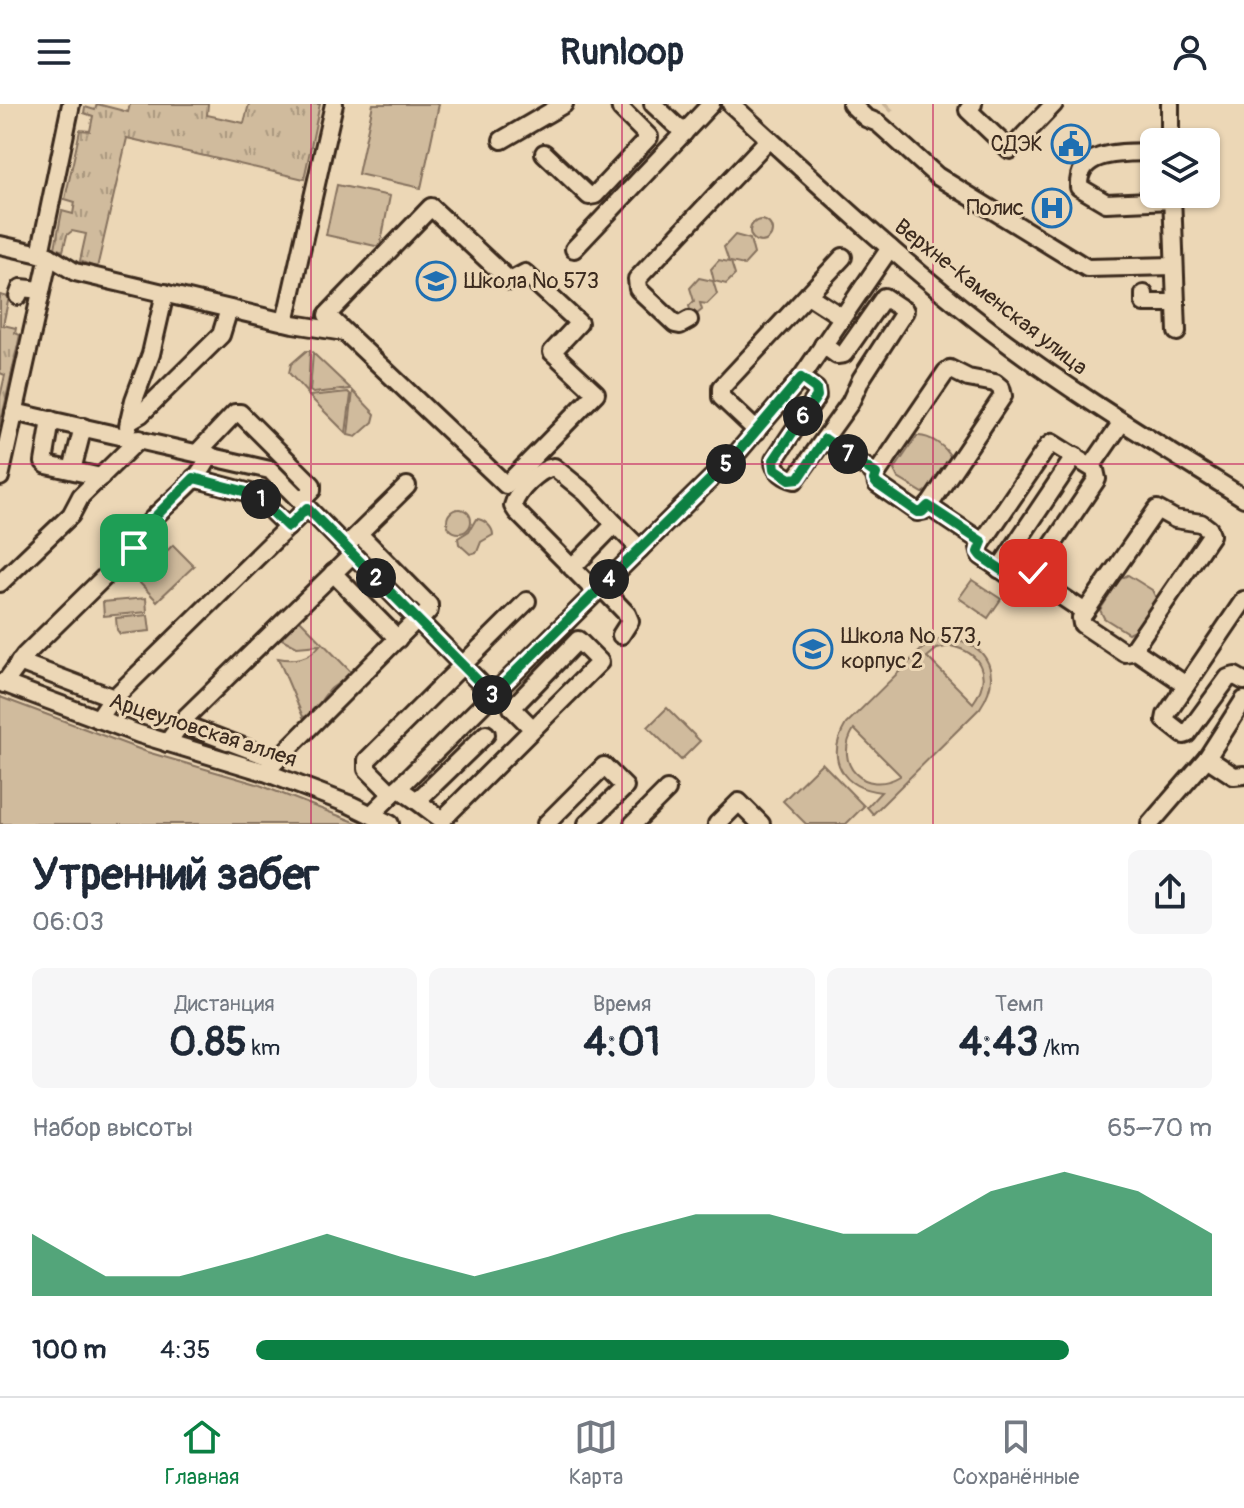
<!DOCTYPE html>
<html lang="ru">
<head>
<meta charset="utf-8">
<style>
	body { margin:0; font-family:Pangolin,sans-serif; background:#f6f6f7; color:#1f2937; height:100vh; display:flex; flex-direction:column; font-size:30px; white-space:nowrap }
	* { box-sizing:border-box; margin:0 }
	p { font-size:26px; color:#747a83 }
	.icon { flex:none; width:44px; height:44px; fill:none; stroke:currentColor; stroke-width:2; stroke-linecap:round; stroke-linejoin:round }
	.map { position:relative; height:720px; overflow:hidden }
	.details { display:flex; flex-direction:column; background:#fff; flex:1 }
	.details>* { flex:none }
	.fabs { position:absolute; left:1140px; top:24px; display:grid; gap:16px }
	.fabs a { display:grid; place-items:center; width:80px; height:80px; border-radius:12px; background:#fff; box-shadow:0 2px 6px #0004; font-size:40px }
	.pin { position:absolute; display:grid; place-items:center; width:68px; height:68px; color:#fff; margin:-34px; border-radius:16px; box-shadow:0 4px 12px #0006 }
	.km { position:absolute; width:40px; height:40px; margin:-20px; border-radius:50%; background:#222; color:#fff; font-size:22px; line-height:40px; text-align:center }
	.round { display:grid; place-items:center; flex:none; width:84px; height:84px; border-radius:12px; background:#f6f6f7 }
	.summary { display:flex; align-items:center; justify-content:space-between; height:136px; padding:0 32px }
	h1 { font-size:44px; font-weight:800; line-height:60px }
	.stats { display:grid; grid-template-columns:repeat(3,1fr); gap:12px; height:136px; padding:8px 32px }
	.stats div { display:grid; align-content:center; border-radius:12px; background:#f6f6f7; text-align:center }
	.stats b { font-size:40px; font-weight:800 }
	.stats small { font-size:22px; font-weight:400 }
	.stats p { font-size:22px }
	.chart { height:224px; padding:16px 32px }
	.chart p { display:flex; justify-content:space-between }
	.chart svg { width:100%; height:144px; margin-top:8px; fill:#0b8043; opacity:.7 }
	ul { padding:0 32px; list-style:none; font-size:26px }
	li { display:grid; grid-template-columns:128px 96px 1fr; align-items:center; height:60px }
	li i { height:20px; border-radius:10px; background:#0b8043 }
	header { display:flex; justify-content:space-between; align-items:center; height:104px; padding:0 32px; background:#fff; font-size:36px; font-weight:800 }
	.tabs { display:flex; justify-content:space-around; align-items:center; height:112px; border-top:2px solid #e0e1e3; background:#fff; font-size:22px; color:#747a83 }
	.tabs a { display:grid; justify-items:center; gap:4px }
	.tabs .active { color:#0b8043 }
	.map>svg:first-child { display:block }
	.grass { fill:url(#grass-tufts); stroke:#86725e; stroke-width:2 }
	.green { fill:#d0bb9d; stroke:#86725e; stroke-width:2; fill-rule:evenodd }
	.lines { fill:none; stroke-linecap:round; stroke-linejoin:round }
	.minor-tunnel { stroke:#c9b498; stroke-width:16; stroke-dasharray:16 8; stroke-linecap:butt }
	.minor-casing { stroke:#3b2a1e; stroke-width:22 }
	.minor { stroke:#ecd7b6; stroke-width:16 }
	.route-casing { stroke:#fff; stroke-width:16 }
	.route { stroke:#0b8043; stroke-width:10 }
	.grid { fill:none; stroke:#c2185b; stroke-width:2; stroke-opacity:0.55 }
	.labels { text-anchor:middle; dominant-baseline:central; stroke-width:6; stroke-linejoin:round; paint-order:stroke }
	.poi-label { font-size:22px; fill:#3b2a1e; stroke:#ecd7b6; text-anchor:end }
	.street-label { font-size:22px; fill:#3b2a1e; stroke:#ecd7b6 }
</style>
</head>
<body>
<header><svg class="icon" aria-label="menu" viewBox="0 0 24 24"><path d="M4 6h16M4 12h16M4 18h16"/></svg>Runloop<svg class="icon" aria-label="person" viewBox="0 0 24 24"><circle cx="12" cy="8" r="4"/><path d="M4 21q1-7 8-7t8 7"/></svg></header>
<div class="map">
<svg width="1244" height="720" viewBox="0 0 1244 720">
	<defs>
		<pattern id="grass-tufts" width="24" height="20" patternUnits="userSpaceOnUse" patternTransform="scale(2)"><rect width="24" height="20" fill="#d0bb9d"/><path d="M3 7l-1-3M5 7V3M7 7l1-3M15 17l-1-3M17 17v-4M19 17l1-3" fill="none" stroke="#aa987f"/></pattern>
	</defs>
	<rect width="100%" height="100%" fill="#ecd7b6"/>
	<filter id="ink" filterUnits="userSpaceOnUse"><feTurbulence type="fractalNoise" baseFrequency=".0125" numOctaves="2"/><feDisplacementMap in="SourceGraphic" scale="16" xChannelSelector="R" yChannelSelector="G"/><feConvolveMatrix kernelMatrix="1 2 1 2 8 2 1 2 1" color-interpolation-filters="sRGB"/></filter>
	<g filter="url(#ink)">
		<g class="grass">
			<path d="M97 0 128 8 130 0H208L207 11 244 19 249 0H320L304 75 127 34 97 164 80 157 86 130 72 127 67 131 63 147 55 144 62 107 73 110 75 98 65 95 80 26 90 27 93 12 84 9 85 3 95 6Z"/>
			<path d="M0 191 9 193 3 221 16 224 15 229 20 231 0 323V293L5 271 0 269Z"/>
		</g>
		<g class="green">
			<path d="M373 0H439L421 84 358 70Z"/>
			<path d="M337 81 390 92 380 143 326 131Z"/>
			<circle cx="761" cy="127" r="11"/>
			<path d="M735 131 750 135 754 150 744 161 731 158 735 171 726 180 714 177 711 165 719 156 729 158 724 143Z"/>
			<path d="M699 174 713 177 717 190 707 200 700 199 702 206 697 210 691 209 689 202 694 197 690 184Z"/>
			<path d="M306 247H310L308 290 289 269 291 260Z"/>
			<path d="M313 249 314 250 351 285 313 289 310 287Z"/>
			<path d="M353 287 375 310 373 318 356 333 348 331Z"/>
			<path d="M348 288 351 291 346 329 309 292Z"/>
			<path d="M917 332C929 331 947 343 951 354L931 385 923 389 898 374 894 366Z"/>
			<circle cx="459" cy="417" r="12"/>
			<path d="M476 415C484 415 493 423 493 431L481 438 477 448 470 450 459 440 458 434 469 427Z"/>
			<path d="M173 441 194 462 157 497 137 476Z"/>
			<path d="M1128 471 1152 486 1156 494 1136 525 1128 529 1104 514 1100 506 1120 475Z"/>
			<path d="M972 476 1001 495 988 514 959 494Z"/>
			<path d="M146 494 147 508 104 512 103 498Z"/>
			<path d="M148 511 150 527 120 530 117 526 116 514Z"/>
			<path d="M296 512 354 571C343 576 333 581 326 590 317 600 317 612 303 613L278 554C295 557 309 555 320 541L297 543 282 535Z"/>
			<path d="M951 534C990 542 1002 571 980 604L873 710 867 703 881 688C842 684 825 655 846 620L922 545 935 537ZM950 542C982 548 992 573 973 599L927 553 937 545ZM854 625 900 671V672C865 693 832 660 854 625Z"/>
			<path d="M0 593 147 648 257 680 360 720H0Z"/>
			<path d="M667 604 700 637 681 656 648 623Z"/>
			<path d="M822 659 864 702 846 720H806L783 697Z"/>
		</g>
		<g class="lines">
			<path class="minor-tunnel" d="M885 3 888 0"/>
			<g class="minor-casing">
				<g id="minor">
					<path d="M653 0 684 29"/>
					<path d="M731 0C816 78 900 157 991 227 1072 289 1158 340 1244 394"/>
					<path d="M851 0 866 14 878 19 937 72 1087 164 1174 162"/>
					<path d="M973 0 968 6 1010 46 1054 0"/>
					<path d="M1170 0V38"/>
					<path d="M502 36 564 0"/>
					<path d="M1154 48C1127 49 1077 44 1079 83L1106 99 1172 96"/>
					<path d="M544 49 589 92 595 91 649 33 621 5 620 0"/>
					<path d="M1172 90 1177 228"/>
					<path d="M431 103 510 177 525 169 579 219 552 248 596 289 506 381 327 211Z"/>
					<path d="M0 141 49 152 75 168 293 220 344 228"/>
					<path d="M574 145 711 0"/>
					<path d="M40 150 71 0"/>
					<path d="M1144 190V199H1176"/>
					<path d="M808 191 842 213"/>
					<path d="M18 192 21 184 41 186"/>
					<path d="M689 216 680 221 675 220 638 185 637 175 769 35"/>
					<path d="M285 218 334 0"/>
					<path d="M950 265 968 274 995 279 1001 284 1003 292 926 406 917 408 877 380 875 372 946 268Z"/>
					<path d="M801 274 816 285 817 292 774 356C773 366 786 374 795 376L850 299 861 275 905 207 884 193 844 250 837 251 823 241"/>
					<path d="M14 308 270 366 492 591"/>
					<path d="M51 316 44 358 47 361 101 373"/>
					<path d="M129 317 141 310 221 231 229 205"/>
					<path d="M128 322 134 296 151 250 165 189"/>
					<path d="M757 327 721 293V284L843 153"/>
					<path d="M825 335 876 370"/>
					<path d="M1052 339 1095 366 1097 375 1028 477 1019 478 981 452 979 443 1048 342Z"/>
					<path d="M198 348 235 309H240L312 381V386L301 397"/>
					<path d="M1091 363 1122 318"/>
					<path d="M72 366 83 323"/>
					<path d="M0 373 49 152"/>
					<path d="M194 374 254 390 288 423"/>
					<path d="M928 402 982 438"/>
					<path d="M1157 405 1175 415 1201 419 1209 425 1211 431 1131 548 1125 549 1082 520 1081 514Z"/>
					<path d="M615 420 640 445"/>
					<path d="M359 430 429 501V506L419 517"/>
					<path d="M351 437 407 382"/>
					<path d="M572 464 615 420 586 389 554 363C539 365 517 387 513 402L517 408 596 488"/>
					<path d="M999 465 1075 352"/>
					<path d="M333 469 398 535"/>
					<path d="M1031 472 1085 508"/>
					<path d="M0 479 71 411 81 392 139 335"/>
					<path d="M601 483 627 510 630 517 621 531"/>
					<path d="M1244 496 1166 611 1165 616 1184 631 1187 630 1228 574 1235 572 1244 577"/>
					<path d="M1133 545 1186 581"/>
					<path d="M19 558 114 594"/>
					<path d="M0 578 139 630 265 668 351 701 390 720"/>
					<path d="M4 580 25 551 134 444C148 405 194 389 210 351"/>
					<path d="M98 615 108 600 307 404"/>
					<path d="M180 619 275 655"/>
					<path d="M167 639 186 613 353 450"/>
					<path d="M1207 654 1234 672 1244 671"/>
					<path d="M265 668 417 515"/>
					<path d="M398 684 417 697 486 630"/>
					<path d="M392 690 367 665V656L527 497"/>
					<path d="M417 697 442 716 600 558 578 536 512 604 533 625"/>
					<path d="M372 710 738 348 801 274 890 144"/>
					<path d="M546 720 604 662 625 683 587 720"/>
					<path d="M633 720 667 686"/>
					<path d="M717 720 739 698 761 720"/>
					<path d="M1150 720 1207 654 1244 596"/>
				</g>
			</g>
			<use href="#minor" class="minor"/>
		</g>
	</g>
	<g class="lines" filter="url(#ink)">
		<g class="route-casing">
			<path id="route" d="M134 444 140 428 194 374 254 390 288 423 307 404 492 591 738 348 801 274 816 285 817 292 774 356 775 365 790 375 799 374 825 335 876 370 874 376 877 380 917 408H922L928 402 982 438 978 448 981 452 1019 478 1028 477 1033 469"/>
		</g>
		<use href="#route" class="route"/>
	</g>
	<path class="grid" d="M311 0V720M622 0V720M933 0V720M0 360H1244"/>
	<defs>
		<g id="civic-ring" transform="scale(2)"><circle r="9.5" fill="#ecd7b6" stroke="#1f6fb2" stroke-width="1.5"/><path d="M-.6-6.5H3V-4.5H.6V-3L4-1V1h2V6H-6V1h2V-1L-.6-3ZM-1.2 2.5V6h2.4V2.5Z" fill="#1f6fb2"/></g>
		<g id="hospital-ring" transform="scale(2)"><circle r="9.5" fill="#ecd7b6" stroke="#1f6fb2" stroke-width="1.5"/><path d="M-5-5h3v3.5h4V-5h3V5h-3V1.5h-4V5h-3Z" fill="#1f6fb2"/></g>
		<g id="school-ring" transform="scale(2)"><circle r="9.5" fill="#ecd7b6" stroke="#1f6fb2" stroke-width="1.5"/><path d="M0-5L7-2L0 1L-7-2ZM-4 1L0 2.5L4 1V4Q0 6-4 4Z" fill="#1f6fb2"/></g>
	</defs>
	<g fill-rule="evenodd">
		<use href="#civic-ring" x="1071" y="40"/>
		<use href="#hospital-ring" x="1052" y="104"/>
		<use href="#school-ring" x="436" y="177"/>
		<use href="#school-ring" x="813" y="545"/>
	</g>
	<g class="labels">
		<g class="poi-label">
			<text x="1043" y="40">СДЭК</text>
			<text x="1024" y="104">Полис</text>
			<text x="464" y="177" text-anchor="start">Школа № 573</text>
			<text x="841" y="532" text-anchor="start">Школа № 573,<tspan x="841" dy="25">корпус 2</tspan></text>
		</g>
		<g class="street-label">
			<text transform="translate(991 193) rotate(38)">Верхне-Каменская улица</text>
			<text transform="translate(203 626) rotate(18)">Арцеуловская аллея</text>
		</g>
	</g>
</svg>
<div class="fabs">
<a><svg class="icon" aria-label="layers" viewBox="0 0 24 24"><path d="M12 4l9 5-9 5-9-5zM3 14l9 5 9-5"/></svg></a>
</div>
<div class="pin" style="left:134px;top:444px;background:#1e9e55"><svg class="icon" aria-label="arrive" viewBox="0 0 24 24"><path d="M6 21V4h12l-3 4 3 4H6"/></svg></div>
<div class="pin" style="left:1033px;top:469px;background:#d93025"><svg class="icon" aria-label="check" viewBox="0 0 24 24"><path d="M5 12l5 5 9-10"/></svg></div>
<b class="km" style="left:261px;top:395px">1</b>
<b class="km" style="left:376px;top:474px">2</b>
<b class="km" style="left:492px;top:591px">3</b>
<b class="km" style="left:609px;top:475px">4</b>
<b class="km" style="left:726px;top:360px">5</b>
<b class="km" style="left:803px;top:312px">6</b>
<b class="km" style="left:848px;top:350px">7</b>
</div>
<section class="details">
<div class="summary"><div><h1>Утренний забег</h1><p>06:03</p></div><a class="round"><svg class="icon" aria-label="share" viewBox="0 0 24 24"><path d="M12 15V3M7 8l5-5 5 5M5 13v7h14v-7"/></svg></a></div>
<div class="stats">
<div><p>Дистанция</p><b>0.85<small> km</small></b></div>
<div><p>Время</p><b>4:01</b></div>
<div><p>Темп</p><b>4:43<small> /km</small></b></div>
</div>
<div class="chart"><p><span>Набор высоты</span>65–70 m</p>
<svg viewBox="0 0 160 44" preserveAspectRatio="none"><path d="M0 44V25L10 38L20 38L30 32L40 25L50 32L60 38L70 32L80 25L90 19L100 19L110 25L120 25L130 12L140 6L150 12L160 25V44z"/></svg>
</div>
<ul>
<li><b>100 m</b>4:35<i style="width:85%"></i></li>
</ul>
</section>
<nav class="tabs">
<a class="active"><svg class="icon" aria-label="home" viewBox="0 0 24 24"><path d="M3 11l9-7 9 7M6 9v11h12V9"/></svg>Главная</a>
<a><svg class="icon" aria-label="map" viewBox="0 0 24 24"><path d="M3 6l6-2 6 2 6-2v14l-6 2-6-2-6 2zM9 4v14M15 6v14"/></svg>Карта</a>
<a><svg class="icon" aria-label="saved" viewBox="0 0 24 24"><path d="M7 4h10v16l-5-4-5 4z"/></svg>Сохранённые</a>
</nav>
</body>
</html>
